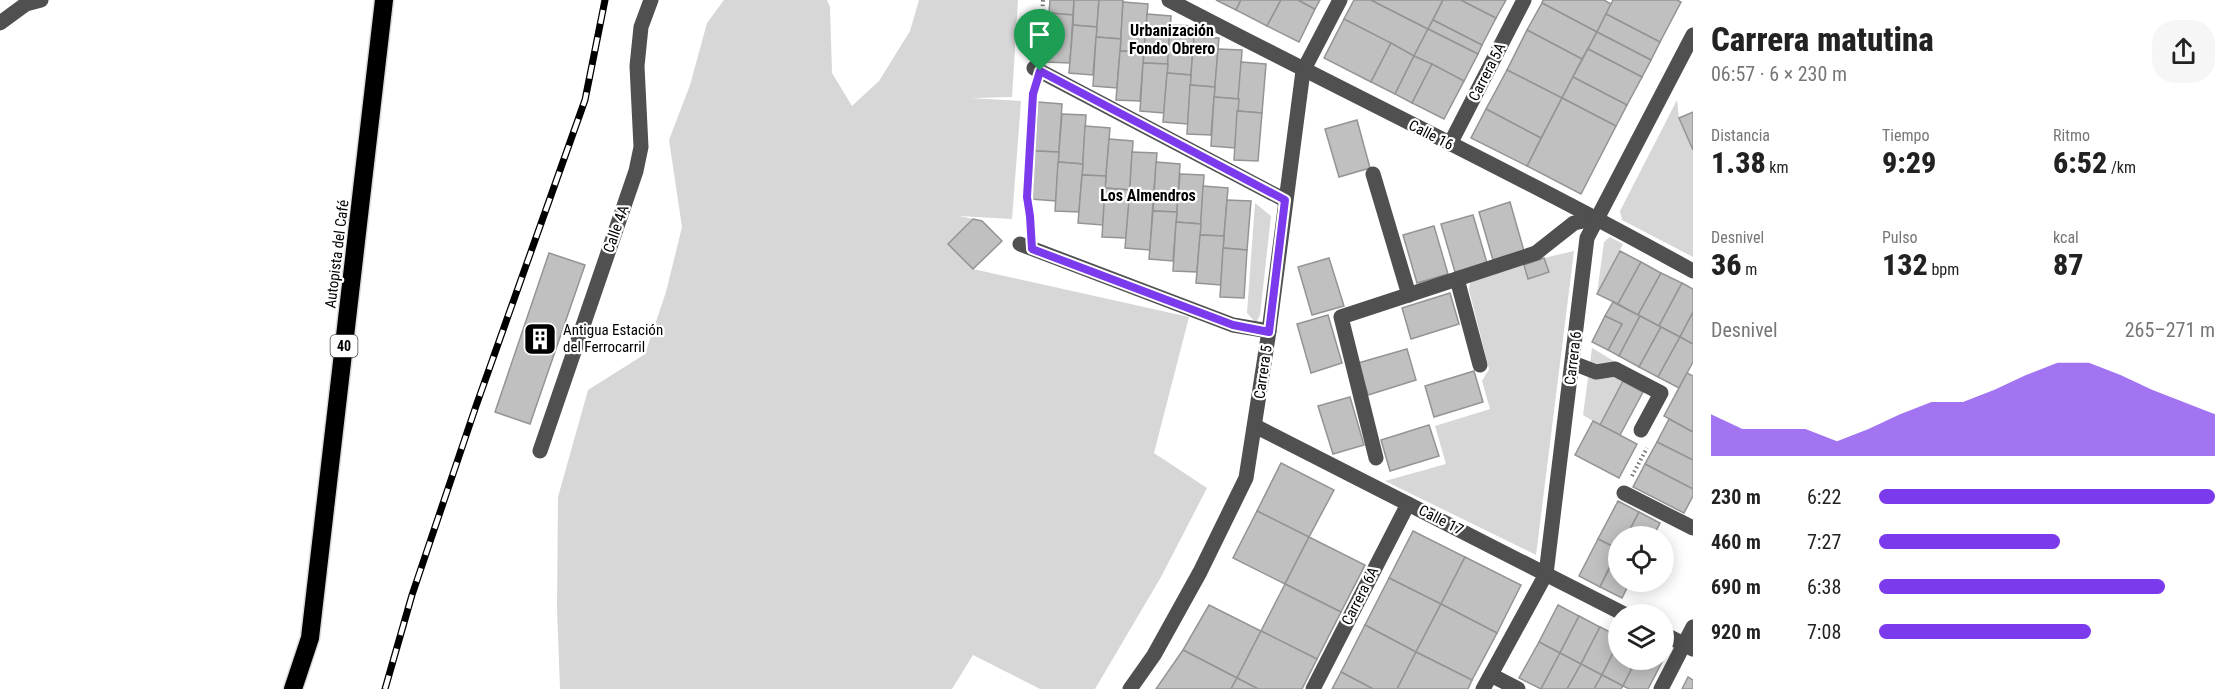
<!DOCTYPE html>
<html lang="es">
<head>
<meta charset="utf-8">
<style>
	body { margin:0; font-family:"Roboto Condensed",sans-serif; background:#f6f6f6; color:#222; height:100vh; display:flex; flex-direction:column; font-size:22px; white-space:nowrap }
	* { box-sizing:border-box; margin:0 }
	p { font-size:20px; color:#767676 }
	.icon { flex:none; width:33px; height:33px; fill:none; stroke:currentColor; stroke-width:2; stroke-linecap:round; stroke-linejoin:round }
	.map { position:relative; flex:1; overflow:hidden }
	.side { display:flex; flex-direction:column; background:#fff; width:540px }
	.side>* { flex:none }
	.buttons { position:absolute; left:1608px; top:526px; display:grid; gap:12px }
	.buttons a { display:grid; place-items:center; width:66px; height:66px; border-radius:50%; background:#fff; box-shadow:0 3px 15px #0003; font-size:30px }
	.pin { position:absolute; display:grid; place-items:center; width:51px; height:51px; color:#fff; margin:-62px -26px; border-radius:50% 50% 50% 0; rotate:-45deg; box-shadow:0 0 6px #0007 }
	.pin .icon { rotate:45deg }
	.round { display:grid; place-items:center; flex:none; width:63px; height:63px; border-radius:24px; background:#f6f6f6 }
	.headline { display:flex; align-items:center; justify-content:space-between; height:102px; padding:0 18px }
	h1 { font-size:33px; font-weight:800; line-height:45px }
	.metrics { display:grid; grid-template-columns:repeat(3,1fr); gap:9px; height:102px; padding:6px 18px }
	.metrics div { display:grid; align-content:center }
	.metrics b { font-size:30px; font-weight:800 }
	.metrics small { font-size:16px; font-weight:400 }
	.metrics p { font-size:16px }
	.chart { height:168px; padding:12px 18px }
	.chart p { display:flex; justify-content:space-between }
	.chart svg { width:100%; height:108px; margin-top:6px; fill:#7c3aed; opacity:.7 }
	ul { padding:0 18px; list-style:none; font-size:20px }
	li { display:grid; grid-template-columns:96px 72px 1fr; align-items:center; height:45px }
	li i { height:15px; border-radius:8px; background:#7c3aed }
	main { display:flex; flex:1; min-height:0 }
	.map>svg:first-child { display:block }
	.green { fill:#d7d7d7 }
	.building { fill:#c0c0c0; stroke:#949494; stroke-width:1.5 }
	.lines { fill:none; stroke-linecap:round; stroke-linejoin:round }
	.highway-casing { stroke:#dbdbdb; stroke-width:21 }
	.path { stroke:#727272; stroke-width:4; stroke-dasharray:1.5 3; stroke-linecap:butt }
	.minor { stroke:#505050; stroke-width:15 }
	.highway { stroke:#000; stroke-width:18 }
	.rail-casing { stroke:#000; stroke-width:7 }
	.rail { stroke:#fff; stroke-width:4.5; stroke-dasharray:14; stroke-linecap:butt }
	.route-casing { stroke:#fff; stroke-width:12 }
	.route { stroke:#7c3aed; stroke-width:8 }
	.labels { text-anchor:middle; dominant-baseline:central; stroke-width:4.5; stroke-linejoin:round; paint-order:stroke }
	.shield { fill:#fff; stroke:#4c4c4c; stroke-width:1.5 }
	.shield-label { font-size:14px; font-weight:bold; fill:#000 }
	.street-label { font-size:15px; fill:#000; stroke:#fff }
	.poi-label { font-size:15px; fill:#000; stroke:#fff; text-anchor:start }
	.neighbourhood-label { font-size:16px; font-weight:bold; fill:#000; stroke:#fff }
</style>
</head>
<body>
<main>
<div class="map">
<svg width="1693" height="689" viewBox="0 0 1693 689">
	<rect width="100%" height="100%" fill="#fff"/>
	<g class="green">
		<path d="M724 0H827L830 7 832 73 852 106 879 81 910 31 919 0H1018L1012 97 971 98 1021 101 1012 219 959 216 973 219 949 244 973 269 1189 317 1154 453 1207 488 1161 577 1095 689H1040L973 655 952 689H560L557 608 558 497 588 390 645 354 666 292 682 227 669 140 690 85 707 23Z"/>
		<path d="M1677 100 1679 118 1693 150V257L1622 220 1620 211Z"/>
		<path d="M1255 203 1271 216 1260 315 1256 323 1247 313Z"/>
		<path d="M1610 237 1623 244 1597 294 1604 242Z"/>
		<path d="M1574 251 1536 555 1385 481 1446 464 1435 426 1490 409 1482 381 1489 369 1469 290 1470 282 1524 265 1529 278 1549 272 1544 258Z"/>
		<path d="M1592 348 1629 370 1600 425 1583 415Z"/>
	</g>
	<g class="building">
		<path d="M1050 0H1074L1073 15 1049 13Z"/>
		<path d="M1074 0H1099L1097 27 1073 25Z"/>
		<path d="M1099 0H1123L1121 39 1096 37Z"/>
		<path d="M1216 0H1241L1236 10Z"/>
		<path d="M1241 0H1281L1267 26 1236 10Z"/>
		<path d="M1281 0H1298L1315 9 1299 42 1267 26Z"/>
		<path d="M1298 0H1320L1315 9Z"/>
		<path d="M1354 0H1371L1428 29 1414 56 1344 19Z"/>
		<path d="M1371 0H1443L1428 29Z"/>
		<path d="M1443 0H1461L1496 18 1482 45 1433 20Z"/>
		<path d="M1461 0H1506L1496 18Z"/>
		<path d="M1543 0H1604L1611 4 1597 32 1542 3Z"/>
		<path d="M1613 0H1677L1681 2 1660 42 1606 14Z"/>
		<path d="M1123 2 1148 4 1144 52 1120 51Z"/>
		<path d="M1542 3 1597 32 1582 59 1527 30Z"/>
		<path d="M1049 13 1073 15 1070 63 1045 62Z"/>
		<path d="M1147 14 1171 16 1168 64 1143 63Z"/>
		<path d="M1606 14 1660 42 1651 60 1597 32Z"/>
		<path d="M1344 19 1391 43 1371 82 1324 58Z"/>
		<path d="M1433 20 1482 45 1478 54 1428 29Z"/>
		<path d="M1073 25 1097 27 1093 75 1069 73Z"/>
		<path d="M1170 25 1195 26 1191 75 1167 73Z"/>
		<path d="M1428 29 1478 54 1464 81 1414 56Z"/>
		<path d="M1527 30 1582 59 1562 98 1507 70Z"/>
		<path d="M1597 32 1651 60 1642 77 1588 49Z"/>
		<path d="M1096 37 1121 39 1117 88 1093 86Z"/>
		<path d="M1194 37 1219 38 1215 87 1190 85Z"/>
		<path d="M1391 43 1414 56 1395 94 1371 82Z"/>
		<path d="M1218 49 1242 50 1239 99 1214 97Z"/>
		<path d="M1588 49 1642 77 1627 105 1573 77Z"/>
		<path d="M1120 51 1144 52 1140 101 1116 100Z"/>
		<path d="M1414 56 1432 64 1412 103 1395 94Z"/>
		<path d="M1241 62 1266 64 1262 113 1237 111Z"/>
		<path d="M1143 63 1168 64 1164 113 1140 111Z"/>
		<path d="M1432 64 1464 81 1444 119 1412 103Z"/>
		<path d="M1507 70 1562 98 1541 138 1486 109Z"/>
		<path d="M1167 73 1191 75 1188 124 1163 122Z"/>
		<path d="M1573 77 1627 105 1616 126 1562 98Z"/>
		<path d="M1190 85 1215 87 1211 135 1187 134Z"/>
		<path d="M1214 97 1239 99 1235 148 1211 146Z"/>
		<path d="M1562 98 1616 126 1581 194 1527 166Z"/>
		<path d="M1038 102 1062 104 1059 152 1035 151Z"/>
		<path d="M1486 109 1541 138 1527 166 1471 138Z"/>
		<path d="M1237 111 1262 113 1258 161 1234 160Z"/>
		<path d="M1693 112V150L1679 118Z"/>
		<path d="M1062 114 1086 115 1083 164 1058 162Z"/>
		<path d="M1357 120 1370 168 1339 177 1325 129Z"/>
		<path d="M1085 126 1110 128 1106 176 1082 175Z"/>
		<path d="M1109 139 1133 141 1130 190 1105 188Z"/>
		<path d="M1035 151 1059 152 1056 201 1031 199Z"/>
		<path d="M1132 152 1157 153 1153 202 1129 200Z"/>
		<path d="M1058 162 1083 164 1079 212 1055 211Z"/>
		<path d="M1156 162 1180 164 1177 212 1153 211Z"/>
		<path d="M1180 174 1204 175 1201 224 1176 222Z"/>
		<path d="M1082 175 1106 176 1103 225 1078 223Z"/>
		<path d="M1203 186 1228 188 1224 236 1200 235Z"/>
		<path d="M1105 188 1130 190 1126 238 1102 237Z"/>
		<path d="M1129 200 1153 202 1150 250 1125 248Z"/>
		<path d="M1227 200 1251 201 1247 250 1223 248Z"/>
		<path d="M1510 202 1524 251 1493 260 1479 212Z"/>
		<path d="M1153 211 1177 212 1173 261 1149 259Z"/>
		<path d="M1473 215 1487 263 1455 272 1441 224Z"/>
		<path d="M973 219 982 221 1002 241 973 269 948 244Z"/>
		<path d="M1176 222 1201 224 1197 272 1173 271Z"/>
		<path d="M1434 226 1448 274 1417 283 1403 235Z"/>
		<path d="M1200 235 1224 236 1221 285 1196 283Z"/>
		<path d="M1223 248 1247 250 1244 298 1220 297Z"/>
		<path d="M1620 251 1641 262 1618 304 1597 294Z"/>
		<path d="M549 253 585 265 530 424 495 412Z"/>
		<path d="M1329 258 1344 306 1312 315 1298 267Z"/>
		<path d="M1544 258 1549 272 1528 279 1524 265Z"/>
		<path d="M1641 262 1661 273 1638 315 1618 304Z"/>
		<path d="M1661 273 1682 283 1659 326 1638 315Z"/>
		<path d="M1682 283 1693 289V312L1680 337 1659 326Z"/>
		<path d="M1450 293 1459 324 1411 339 1402 308Z"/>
		<path d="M1613 302 1640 316 1619 356 1608 350 1622 324 1605 316Z"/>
		<path d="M1693 312V344L1680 337Z"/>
		<path d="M1328 315 1342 363 1311 373 1297 324Z"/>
		<path d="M1605 316 1622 324 1608 350 1592 342Z"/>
		<path d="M1640 316 1661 327 1639 367 1619 356Z"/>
		<path d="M1661 327 1680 337 1658 377 1639 367Z"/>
		<path d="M1680 337 1693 344V362L1679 388 1658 377Z"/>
		<path d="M1407 349 1416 380 1368 395 1358 363Z"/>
		<path d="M1474 371 1483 402 1434 417 1425 386Z"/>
		<path d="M1687 373 1693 376V432L1664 416Z"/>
		<path d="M1623 381 1643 392 1620 435 1600 425Z"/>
		<path d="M1350 397 1364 445 1333 454 1318 406Z"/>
		<path d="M1669 419 1693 432V460L1657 442Z"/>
		<path d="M1593 421 1637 444 1619 478 1575 455Z"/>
		<path d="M1429 425 1439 456 1390 471 1381 440Z"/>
		<path d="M1657 442 1693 460V489L1645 464Z"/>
		<path d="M1281 463 1334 490 1309 537 1257 511Z"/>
		<path d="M1645 464 1693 489V496L1684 513 1633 487Z"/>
		<path d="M1618 501 1639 512 1626 537H1618V549L1598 539Z"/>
		<path d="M1257 511 1309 537 1285 584 1233 558Z"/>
		<path d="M1639 512 1660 523 1653 537H1626Z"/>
		<path d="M1413 531 1465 557 1441 604 1389 578Z"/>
		<path d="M1309 537 1365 565 1341 612 1285 584Z"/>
		<path d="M1598 539 1618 549 1600 587 1579 576Z"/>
		<path d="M1618 552V582H1630L1622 598 1600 587Z"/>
		<path d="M1465 557 1521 585 1497 633 1441 604Z"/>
		<path d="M1389 578 1441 604 1416 652 1365 625Z"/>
		<path d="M1285 584 1341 612 1317 659 1261 631Z"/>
		<path d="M1441 604 1497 633 1472 680 1416 652Z"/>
		<path d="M1209 605 1261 631 1237 678 1183 650Z"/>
		<path d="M1558 605 1579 616 1560 653 1539 642Z"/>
		<path d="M1579 616 1600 627 1581 664 1560 653Z"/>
		<path d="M1365 625 1416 652 1397 689H1373L1341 672Z"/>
		<path d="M1600 627 1618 636V643L1602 675 1581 664Z"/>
		<path d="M1261 631 1317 659 1302 689H1258L1237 678Z"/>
		<path d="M1539 642 1560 653 1541 689 1519 678Z"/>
		<path d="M1618 643V660H1636L1623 686 1602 675Z"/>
		<path d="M1183 650 1237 678 1231 689H1156Z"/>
		<path d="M1416 652 1472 680 1468 689H1397Z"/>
		<path d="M1560 653 1581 664 1567 689H1541Z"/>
		<path d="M1636 660H1663L1648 689H1629L1623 686Z"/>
		<path d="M1581 664 1602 675 1594 689H1567Z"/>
		<path d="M1341 672 1373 689H1332Z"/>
		<path d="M1602 675 1623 686 1621 689H1594Z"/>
		<path d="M1688 677 1693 680V689H1682Z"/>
		<path d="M1237 678 1258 689H1231Z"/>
	</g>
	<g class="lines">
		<g class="highway-casing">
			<path id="highway" d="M293 689 310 638 384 0"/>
		</g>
		<g class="path">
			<path d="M1040 51 1043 0"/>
			<path d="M1031 227 1027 197 1034 88"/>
			<path d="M1632 476 1647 448"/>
		</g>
		<g class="minor">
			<path d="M1169 0C1343 91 1521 176 1693 271"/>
			<path d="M0 23 26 4 41 0"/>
			<path d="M1034 68 1285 200"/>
			<path d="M1450 144 1524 0"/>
			<path d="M1373 174 1409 295"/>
			<path d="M1020 244 1233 325 1269 331"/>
			<path d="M1457 279 1480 365"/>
			<path d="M1573 363 1596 372 1615 369 1661 393 1641 430"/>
			<path d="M1255 426 1626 615"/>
			<path d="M540 451 636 171 641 147 637 66 641 27 651 0"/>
			<path d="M1376 458 1341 317 1536 253 1574 223 1598 218"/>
			<path d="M1624 493 1693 528"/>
			<path d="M1664 634 1693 649"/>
			<path d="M1491 675 1518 689"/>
			<path d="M1130 689 1154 655 1200 572 1246 478 1269 331 1303 71 1340 0"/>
			<path d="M1313 689 1408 504"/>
			<path d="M1483 689 1546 574 1587 238 1693 35"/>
			<path d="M1661 689 1693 627"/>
		</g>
		<use href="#highway" class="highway"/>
		<g class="rail-casing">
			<path id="rail" d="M385 689 412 595 476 406 585 100 605 0"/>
		</g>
		<use href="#rail" class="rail"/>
	</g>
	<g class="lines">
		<g class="route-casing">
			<path id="route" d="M1040 71 1285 200 1269 332 1233 325 1032 249 1030 216 1027 197 1033 94Z"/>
		</g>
		<use href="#route" class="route"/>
	</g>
	<defs>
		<g id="building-square" transform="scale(1.725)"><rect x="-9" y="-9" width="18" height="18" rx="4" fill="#000" stroke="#fff"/><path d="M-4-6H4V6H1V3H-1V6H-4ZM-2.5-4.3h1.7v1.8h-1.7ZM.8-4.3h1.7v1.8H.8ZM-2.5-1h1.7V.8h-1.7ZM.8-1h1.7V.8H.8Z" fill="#fff"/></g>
	</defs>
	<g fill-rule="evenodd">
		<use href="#building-square" x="540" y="339"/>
	</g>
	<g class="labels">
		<rect class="shield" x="330.5" y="335" width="27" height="22" rx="4.5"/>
		<g class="shield-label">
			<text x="344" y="346">40</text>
		</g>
		<g class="street-label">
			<text transform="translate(1487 72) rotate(-63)">Carrera 5A</text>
			<text transform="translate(1431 135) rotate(27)">Calle 16</text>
			<text transform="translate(616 229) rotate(-71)">Calle 4A</text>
			<text transform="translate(337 254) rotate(-83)">Autopista del Café</text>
			<text transform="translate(1573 358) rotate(-83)">Carrera 6</text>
			<text transform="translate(1263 372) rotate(-82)">Carrera 5</text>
			<text transform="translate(1441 520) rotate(27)">Calle 17</text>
			<text transform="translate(1360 596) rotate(-63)">Carrera 6A</text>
		</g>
		<g class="poi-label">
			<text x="563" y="330">Antigua Estación<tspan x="563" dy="17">del Ferrocarril</tspan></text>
		</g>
		<g class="neighbourhood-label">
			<text x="1172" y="30">Urbanización<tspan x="1172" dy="18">Fondo Obrero</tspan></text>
			<text x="1148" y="195">Los Almendros</text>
		</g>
	</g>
</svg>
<div class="buttons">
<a><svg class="icon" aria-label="locate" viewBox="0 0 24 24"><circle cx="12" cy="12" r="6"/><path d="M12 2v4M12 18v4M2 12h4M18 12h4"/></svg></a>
<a><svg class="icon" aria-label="layers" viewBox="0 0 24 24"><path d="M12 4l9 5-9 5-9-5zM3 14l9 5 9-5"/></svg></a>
</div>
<div class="pin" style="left:1040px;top:71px;background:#1e9e55"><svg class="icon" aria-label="arrive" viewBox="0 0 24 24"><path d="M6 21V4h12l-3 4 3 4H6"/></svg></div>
</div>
<section class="side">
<div class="headline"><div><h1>Carrera matutina</h1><p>06:57 · 6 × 230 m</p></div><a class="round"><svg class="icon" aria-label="share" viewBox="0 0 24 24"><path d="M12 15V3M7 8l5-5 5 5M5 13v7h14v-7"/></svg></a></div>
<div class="metrics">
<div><p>Distancia</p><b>1.38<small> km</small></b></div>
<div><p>Tiempo</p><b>9:29</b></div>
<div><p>Ritmo</p><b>6:52<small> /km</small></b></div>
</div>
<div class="metrics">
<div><p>Desnivel</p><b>36<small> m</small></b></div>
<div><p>Pulso</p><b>132<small> bpm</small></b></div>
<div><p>kcal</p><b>87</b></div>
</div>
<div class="chart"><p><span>Desnivel</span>265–271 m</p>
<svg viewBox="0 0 160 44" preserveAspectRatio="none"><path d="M0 44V27L10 33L20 33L30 33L40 38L50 33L60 27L70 22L80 22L90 17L100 11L110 6L120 6L130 11L140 17L150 22L160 27V44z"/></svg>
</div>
<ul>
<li><b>230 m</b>6:22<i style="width:100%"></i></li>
<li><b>460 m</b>7:27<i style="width:54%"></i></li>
<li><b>690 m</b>6:38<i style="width:85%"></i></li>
<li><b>920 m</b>7:08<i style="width:63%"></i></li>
</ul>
</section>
</main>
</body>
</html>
